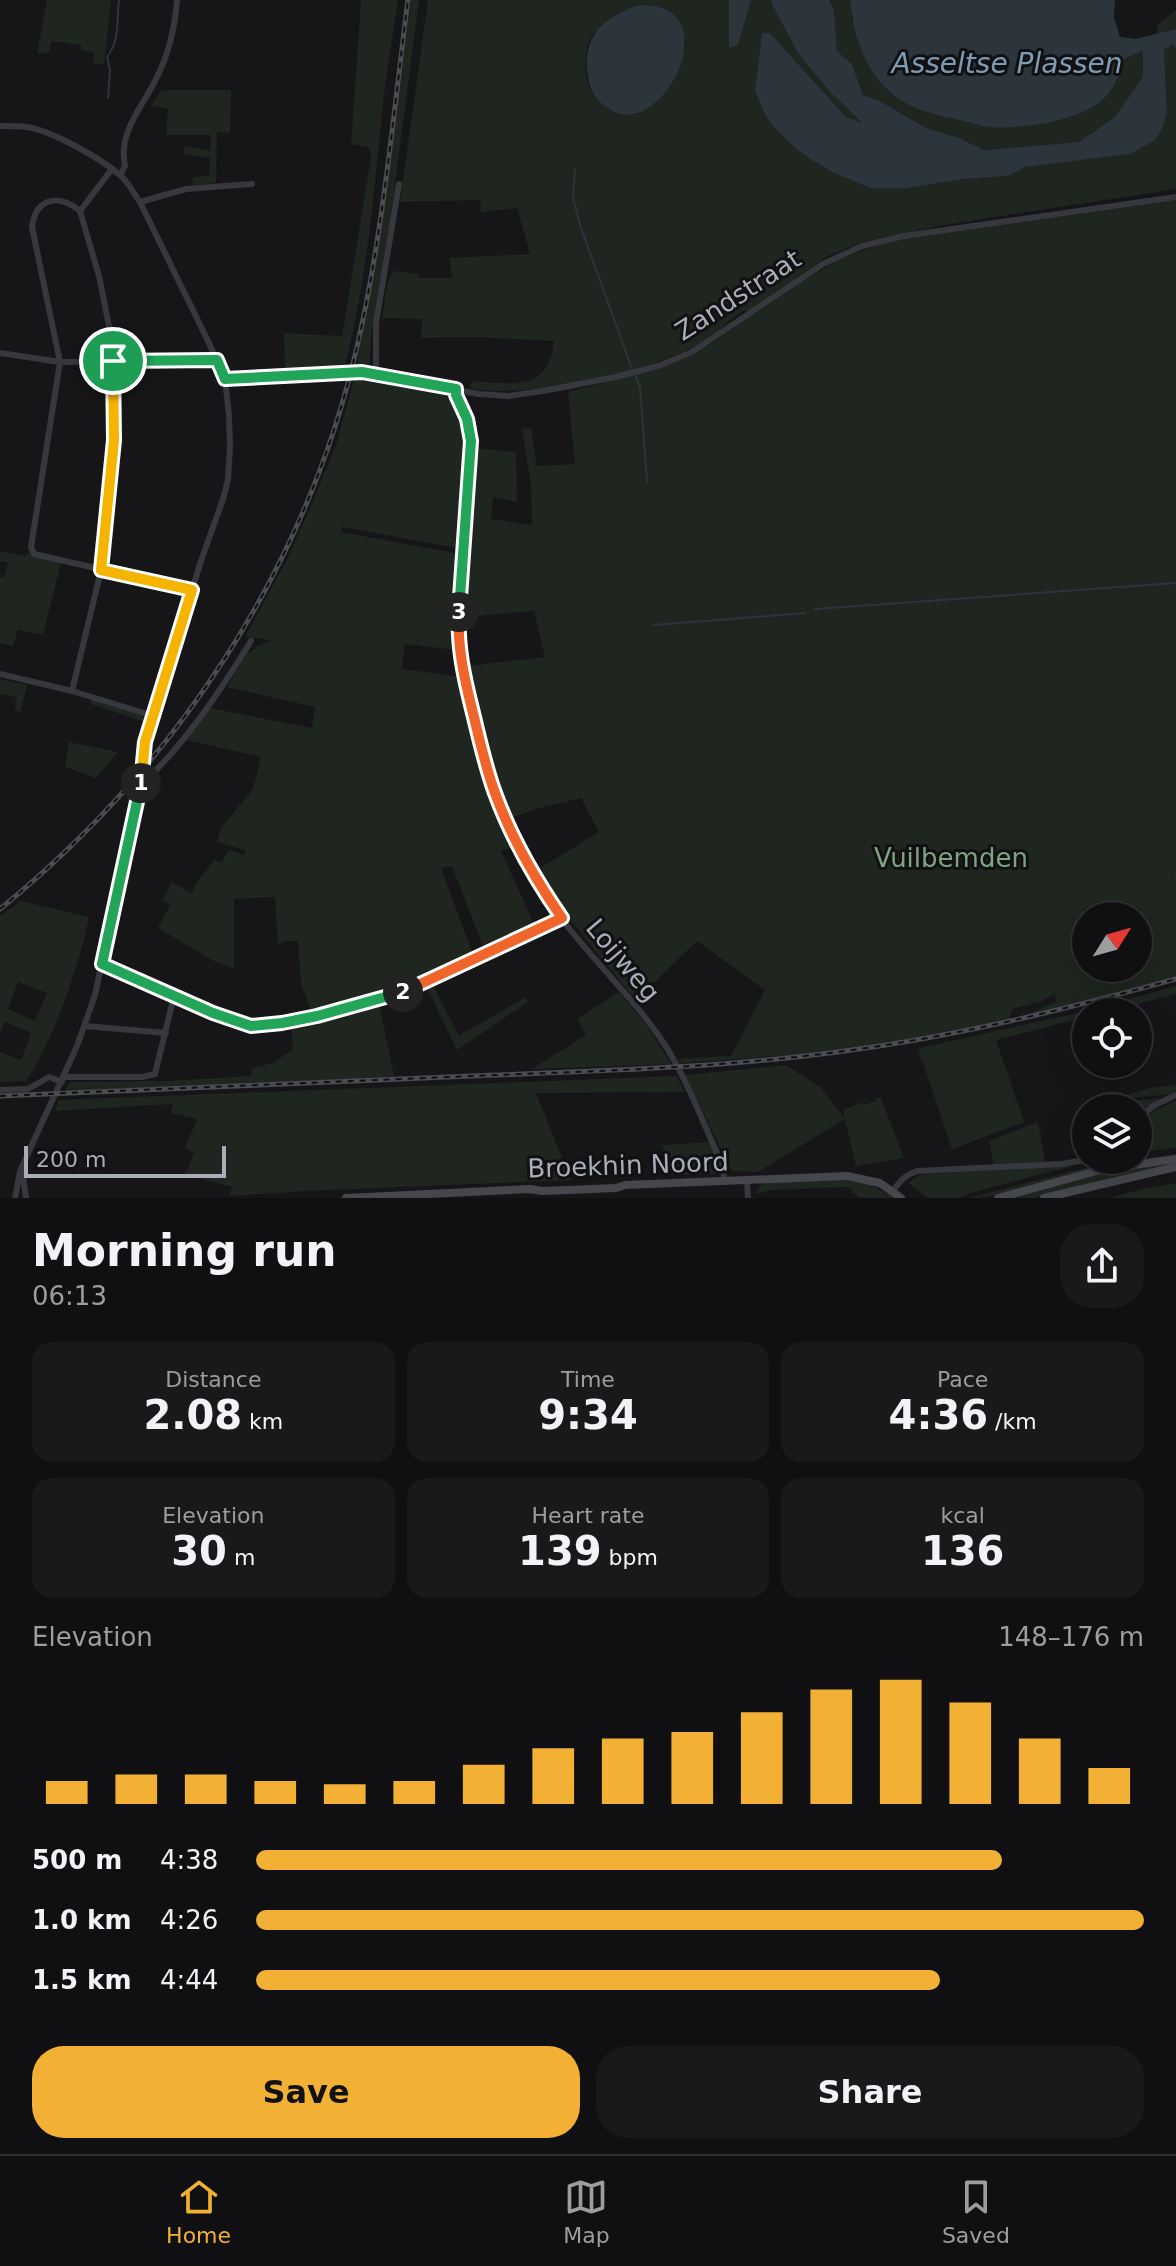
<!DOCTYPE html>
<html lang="en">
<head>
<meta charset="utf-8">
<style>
	body { margin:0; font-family:"DejaVu Sans",sans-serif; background:#19191b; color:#f1f3f6; height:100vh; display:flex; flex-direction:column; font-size:30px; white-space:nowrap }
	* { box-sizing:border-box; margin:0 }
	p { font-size:26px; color:#9c9d9f }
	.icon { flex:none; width:44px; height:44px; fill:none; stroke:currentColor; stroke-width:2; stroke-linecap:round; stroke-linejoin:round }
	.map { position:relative; height:1198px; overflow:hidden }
	.details { display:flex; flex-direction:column; background:#101012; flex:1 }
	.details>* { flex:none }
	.needle { width:52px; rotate:53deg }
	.buttons { position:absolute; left:1072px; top:902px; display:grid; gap:16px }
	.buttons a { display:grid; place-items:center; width:80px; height:80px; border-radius:50%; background:#101012; box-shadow:0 8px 32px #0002,0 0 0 2px #303032; font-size:40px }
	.scale { position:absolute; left:24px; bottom:20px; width:202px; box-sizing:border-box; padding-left:8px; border:4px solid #a8adb8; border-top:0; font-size:22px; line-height:28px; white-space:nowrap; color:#a8adb8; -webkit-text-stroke:6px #111113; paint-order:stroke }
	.pin { position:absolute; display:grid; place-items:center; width:68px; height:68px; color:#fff; margin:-34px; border:4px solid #fff; border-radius:50%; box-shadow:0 2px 8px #0007 }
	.km { position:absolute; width:40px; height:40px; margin:-20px; border-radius:50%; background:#222; color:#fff; font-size:22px; line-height:40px; text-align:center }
	.round { display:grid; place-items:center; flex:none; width:84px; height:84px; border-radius:32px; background:#19191b }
	.summary { display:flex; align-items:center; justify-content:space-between; height:136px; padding:0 32px }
	h1 { font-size:44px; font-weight:700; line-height:60px }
	.stats { display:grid; grid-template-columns:repeat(3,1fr); gap:12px; height:136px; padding:8px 32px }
	.stats div { display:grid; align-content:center; border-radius:20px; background:#19191b; text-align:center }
	.stats b { font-size:40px; font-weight:700 }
	.stats small { font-size:22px; font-weight:400 }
	.stats p { font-size:22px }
	.chart { height:224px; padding:16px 32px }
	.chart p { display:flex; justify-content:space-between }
	.chart svg { width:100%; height:144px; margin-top:8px; stroke:#f2b134; stroke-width:6 }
	.primary-button { display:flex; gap:16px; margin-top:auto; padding:16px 32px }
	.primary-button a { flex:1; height:92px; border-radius:32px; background:#f2b134; color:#111; font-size:32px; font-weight:700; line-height:92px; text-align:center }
	.primary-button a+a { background:#19191b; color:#f1f3f6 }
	ul { padding:0 32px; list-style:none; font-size:26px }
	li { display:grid; grid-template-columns:128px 96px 1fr; align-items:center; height:60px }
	li i { height:20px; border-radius:10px; background:#f2b134 }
	.tabs { display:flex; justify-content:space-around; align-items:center; height:112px; border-top:2px solid #303032; background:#101012; font-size:22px; color:#9c9d9f }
	.tabs a { display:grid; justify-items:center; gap:4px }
	.tabs .selected { color:#f2b134 }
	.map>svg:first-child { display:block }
	.green { fill:#1e261f; fill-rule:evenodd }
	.water { fill:#2c353c }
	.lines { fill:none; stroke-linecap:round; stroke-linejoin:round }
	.stream { stroke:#2c353c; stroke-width:2 }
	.street { stroke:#37383d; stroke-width:6 }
	.secondary { stroke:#45474d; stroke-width:8 }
	.rail-casing { stroke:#4a4c52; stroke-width:5 }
	.rail { stroke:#111113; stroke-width:2; stroke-dasharray:6; stroke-linecap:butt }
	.split-1-casing { stroke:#fff; stroke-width:16 }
	.split-2-casing { stroke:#fff; stroke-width:16 }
	.split-3-casing { stroke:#fff; stroke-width:16 }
	.split-4-casing { stroke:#fff; stroke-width:16 }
	.split-1 { stroke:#f5b400; stroke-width:10 }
	.split-2 { stroke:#22a559; stroke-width:10 }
	.split-3 { stroke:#f0652b; stroke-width:10 }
	.split-4 { stroke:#22a559; stroke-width:10 }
	.labels { text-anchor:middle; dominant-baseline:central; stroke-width:6; stroke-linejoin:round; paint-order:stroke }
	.street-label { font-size:26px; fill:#a8adb8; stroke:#111113 }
	.park-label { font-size:26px; fill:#7fa381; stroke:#111113 }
	.water-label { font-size:28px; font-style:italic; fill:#7f9bb3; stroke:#111113 }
</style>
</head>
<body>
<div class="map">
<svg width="1176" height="1198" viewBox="0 0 1176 1198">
	<rect width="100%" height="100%" fill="#161618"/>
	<g class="green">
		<path d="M47 0H111L104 65 93 63 94 52 81 50V45L52 41 49 52 37 54Z"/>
		<path d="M361 0H398C393 34 387 68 383 103 374 192 367 282 344 369L285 371 284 333 342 336 371 157 369 147 351 144Z"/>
		<path d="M411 0H419L392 207 371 337 369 372 356 369 377 255Z"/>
		<path d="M428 0H729L730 48 738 45 751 0H772V4L831 93 864 125 846 117 770 33 762 34 755 89 760 100 796 149 834 173 870 188H907L964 179 1007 176 1024 167 1130 154 1154 141 1167 112 1164 49 1173 43 1176 50V189L938 226 863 242 828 256 746 313 745 310C727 321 714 336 695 346 642 374 530 398 472 389L470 386 472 381C511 383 548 394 554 341L476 337 421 338 422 319 382 318 387 286 393 271 418 274 419 278H452L449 258 530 254 517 208 481 212 480 200 400 202ZM639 5C666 4 685 20 686 48L612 112C604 105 594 98 590 88 583 73 583 45 595 33 607 22 625 14 639 5Z"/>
		<path d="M829 0H850L852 22 1124 59 1143 49 1144 77 1115 117 1079 142 984 150 959 138 926 128 878 100 863 95 852 64 837 51 834 10Z"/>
		<path d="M1176 10V29L1157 34V25Z"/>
		<path d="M162 90H231L230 133 217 132 216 183 193 185 192 177 209 176 210 158 184 154V146L210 151 211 135H166L168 109 151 105Z"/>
		<path d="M1176 200V980C1073 1007 970 1034 864 1048 804 1055 742 1058 681 1063L678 1059 731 1056 765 990 697 941 636 1000C601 957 564 917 537 870L599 832 581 798 536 809 511 818 488 755 468 666 545 657 534 611 463 617 474 448 516 452 517 502 493 497 491 519 532 525 531 485 522 429 531 428 537 466 575 464 568 392 648 372 696 354 800 283 840 259 872 247 904 239ZM1086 916H1138V968H1086ZM1055 993 1056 1002 1009 1022 1012 1009 1040 1002Z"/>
		<path d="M355 376H374L449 391C480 425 464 502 461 544L457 548 343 527 341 532 460 554 455 624 457 650 405 644 402 669 463 677 486 771 518 846 501 851 536 928 485 952 452 866 441 868 474 957 401 986 311 1011 301 983 298 941H286L278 944 275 897 234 899V969L212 960 158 928 170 905 162 900 172 882 191 893 202 875 215 860 221 863 226 854 230 850 244 855 245 850 217 842 221 828 253 789 261 757 186 740 210 708 312 728 315 707 227 687 247 653 251 652 257 646 271 641 260 638H249L246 635 289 556 310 508 336 445Z"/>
		<path d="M0 551 25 556 29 553 62 560 43 635 18 630 13 646 0 643V577H4L8 563 0 561Z"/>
		<path d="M0 679 27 685 20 712 15 710 16 697 0 694Z"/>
		<path d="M90 699 143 715 145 722 91 704Z"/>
		<path d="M69 742 118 752 96 778 65 767Z"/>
		<path d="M21 901 89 917C80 964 53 1042 26 1081L0 1082V1052L21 1060 31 1033 5 1022 0 1034V916ZM18 982 47 993 35 1021 8 1009Z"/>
		<path d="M431 981 459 1036 524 998 528 1002 457 1050 425 984Z"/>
		<path d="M1176 986V994L1107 1012H1086V1017L996 1040 1024 1122 952 1149 924 1065 920 1058 919 1048 1073 1014Z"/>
		<path d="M619 992 647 1026 671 1064 532 1069 586 1035 577 1019Z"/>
		<path d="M379 1004 394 1076C285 1084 175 1087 65 1092L70 1082 166 1081 251 1076 252 1068 273 1063 293 1049 291 1024 311 1021Z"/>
		<path d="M786 1065 820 1087 844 1117V1110L862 1102 863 1105 876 1101 875 1098H881L904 1158 856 1166 845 1119 758 1172 732 1171 685 1075Z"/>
		<path d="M677 1076 685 1092 536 1093 571 1180 304 1191 229 1196 232 1187 185 1174 194 1153 185 1148 197 1119 171 1113 173 1104 55 1111 59 1100Z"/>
		<path d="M1176 1085V1093L1173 1094 1109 1100 1150 1088Z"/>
		<path d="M1160 1098 1138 1115V1108H1099L1098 1104Z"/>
		<path d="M1176 1101V1148L1138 1152V1125L1155 1110Z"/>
		<path d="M1038 1122 1045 1162 994 1165 989 1141Z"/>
		<path d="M709 1142 720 1166 718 1174 671 1175 662 1145Z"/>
		<path d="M1176 1154V1157L979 1198H969L1096 1165Z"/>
		<path d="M1176 1162V1164L1034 1198H1006L1091 1174Z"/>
		<path d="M1053 1166H1072L970 1193 960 1198H928L908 1183 919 1175 931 1174Z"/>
		<path d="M834 1179 872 1185 894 1198H860L847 1187 771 1190 755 1194 761 1184 766 1183Z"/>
		<path d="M1176 1183V1198H1109L1142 1189Z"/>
	</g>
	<g class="water">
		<path d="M729 0H751L738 45 729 48Z"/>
		<path d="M772 0H829L834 10 837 51 852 64 863 95 878 100 926 128 959 138 984 150 1079 142 1115 117 1143 77V50L1124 59C1119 75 1114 90 1101 101 1078 121 1019 130 989 127 981 126 973 123 965 121 937 115 908 110 887 89 863 66 853 32 850 0H1115L1114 17 1120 37 1135 39 1176 29V50L1173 44 1164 50 1167 112 1162 129 1154 141 1130 154 1025 167 1008 176 964 179 907 188H870L834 173 812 160 796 149 773 126 764 112 755 90 762 33H770L846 117 862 123 831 93 798 53 772 4Z"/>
		<path d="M639 5C734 2 660 149 606 107 595 99 590 90 588 77 581 36 603 18 639 5Z"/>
	</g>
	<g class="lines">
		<g class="stream">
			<path d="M108 98 110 70 107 57C121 38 116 21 119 0"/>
			<path d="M575 169 573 198 581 228 632 369"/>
			<path d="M635 375 640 387 647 482"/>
			<path d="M815 609 1176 583"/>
			<path d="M654 625 805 613"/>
			<path d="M1176 876V875"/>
		</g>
		<g class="street">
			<path d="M0 126C8 126 17 126 26 127 51 130 102 159 121 176 129 183 134 194 140 202L209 343 225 379 229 416 230 446 228 480 223 499 201 561 145 742 142 778 95 995 77 1046 20 1171 15 1198"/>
			<path d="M120 175 125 166C118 131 142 108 156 79 168 56 175 26 177 0"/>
			<path d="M140 202 186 189 252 184"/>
			<path d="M80 211C59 194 36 197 32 227L60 362 31 547 34 554 192 590"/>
			<path d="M80 211 111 170"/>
			<path d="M0 353 60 362 217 360"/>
			<path d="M376 374V323L399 184"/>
			<path d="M225 379 362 372 479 394 508 396 543 391 616 377 658 366 692 352 823 264 862 246 904 236 1176 197"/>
			<path d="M456 389V395L467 419 471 441 458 634C469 730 503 840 561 918 594 962 635 999 665 1045 689 1083 704 1126 723 1166L724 1180"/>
			<path d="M0 674 72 691 154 716"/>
			<path d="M72 691 101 570 114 440 113 361 110 331 99 276 80 211"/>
			<path d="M140 786C185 744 219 693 251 641"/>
			<path d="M102 964 213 1013 251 1026 264 1025 317 1016 395 996 562 918"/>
			<path d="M85 1026 166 1033"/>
			<path d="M64 1077H142L155 1074 174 996"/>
			<path d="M0 1090 28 1089 49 1077 62 1082"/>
			<path d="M1138 1120 1153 1106 1176 1095"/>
			<path d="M25 1166 23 1177 26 1198"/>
			<path d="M747 1180 748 1198"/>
			<path d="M893 1191C900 1181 905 1175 917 1171L1061 1164 1086 1160"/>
		</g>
		<g class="secondary">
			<path d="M346 1198 530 1189 542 1191 616 1188 625 1185 847 1176 880 1183 901 1198"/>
			<path d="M998 1198 1100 1170 1176 1159"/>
			<path d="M1044 1198 1176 1167"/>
		</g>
		<g class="rail-casing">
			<g id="rail">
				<path d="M0 909C176 766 306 569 357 347 383 234 393 116 408 0"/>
				<path d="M0 1096C157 1089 314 1083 471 1076 596 1071 721 1068 845 1051 958 1036 1067 1009 1176 979"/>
			</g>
		</g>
		<use href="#rail" class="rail"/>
	</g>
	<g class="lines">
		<g class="split-1-casing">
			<path id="split-1" d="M113 361 114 440 101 570 192 590 145 742 141 783"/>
		</g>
		<g class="split-2-casing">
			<path id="split-2" d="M141 783 102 964 213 1013 251 1026 282 1023 317 1016 403 992"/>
		</g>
		<g class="split-3-casing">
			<path id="split-3" d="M403 992 562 918C535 879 511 837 495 793 485 766 479 737 472 709 464 677 457 646 459 612"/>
		</g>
		<g class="split-4-casing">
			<path id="split-4" d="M113 361 217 360 225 379 362 372 456 389V395L467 419 471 441 459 612"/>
		</g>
		<use href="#split-1" class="split-1"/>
		<use href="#split-2" class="split-2"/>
		<use href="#split-3" class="split-3"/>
		<use href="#split-4" class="split-4"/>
	</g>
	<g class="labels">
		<g class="street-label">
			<text transform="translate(738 295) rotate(-33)">Zandstraat</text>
			<text transform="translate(623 960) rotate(50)">Loijweg</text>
			<text transform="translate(628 1165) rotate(-2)">Broekhin Noord</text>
		</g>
		<g class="park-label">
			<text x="951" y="858">Vuilbemden</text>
		</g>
		<g class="water-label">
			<text x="1007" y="63">Asseltse Plassen</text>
		</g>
	</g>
</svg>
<div class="buttons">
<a><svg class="needle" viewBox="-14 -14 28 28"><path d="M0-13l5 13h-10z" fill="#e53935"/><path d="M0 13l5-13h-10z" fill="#9c9d9f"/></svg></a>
<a><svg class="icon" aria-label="locate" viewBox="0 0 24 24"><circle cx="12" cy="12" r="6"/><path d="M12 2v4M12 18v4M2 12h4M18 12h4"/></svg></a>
<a><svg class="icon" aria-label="layers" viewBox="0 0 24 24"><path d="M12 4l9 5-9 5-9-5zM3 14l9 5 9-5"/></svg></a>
</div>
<div class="scale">200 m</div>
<div class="pin" style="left:113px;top:361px;background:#1e9e55"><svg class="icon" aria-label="arrive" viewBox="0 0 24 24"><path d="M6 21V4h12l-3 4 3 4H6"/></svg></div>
<b class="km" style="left:141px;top:783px">1</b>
<b class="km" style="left:403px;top:992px">2</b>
<b class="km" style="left:459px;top:612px">3</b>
</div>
<section class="details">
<div class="summary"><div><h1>Morning run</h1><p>06:13</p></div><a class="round"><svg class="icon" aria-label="share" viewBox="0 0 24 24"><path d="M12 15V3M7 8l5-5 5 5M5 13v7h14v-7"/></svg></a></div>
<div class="stats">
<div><p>Distance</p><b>2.08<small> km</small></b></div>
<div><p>Time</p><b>9:34</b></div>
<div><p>Pace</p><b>4:36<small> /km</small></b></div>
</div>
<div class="stats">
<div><p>Elevation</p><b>30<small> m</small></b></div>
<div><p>Heart rate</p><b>139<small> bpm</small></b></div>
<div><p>kcal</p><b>136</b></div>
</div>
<div class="chart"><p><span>Elevation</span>148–176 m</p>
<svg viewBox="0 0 160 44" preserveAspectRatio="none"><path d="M5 44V37M15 44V35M25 44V35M35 44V37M45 44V38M55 44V37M65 44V32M75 44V27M85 44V24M95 44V22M105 44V16M115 44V9M125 44V6M135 44V13M145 44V24M155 44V33"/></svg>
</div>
<ul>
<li><b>500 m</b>4:38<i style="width:84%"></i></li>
<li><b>1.0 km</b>4:26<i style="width:100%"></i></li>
<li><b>1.5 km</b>4:44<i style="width:77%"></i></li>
</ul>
<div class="primary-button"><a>Save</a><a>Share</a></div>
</section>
<nav class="tabs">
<a class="selected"><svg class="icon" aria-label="home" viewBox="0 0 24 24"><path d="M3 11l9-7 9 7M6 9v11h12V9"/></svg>Home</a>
<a><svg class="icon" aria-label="map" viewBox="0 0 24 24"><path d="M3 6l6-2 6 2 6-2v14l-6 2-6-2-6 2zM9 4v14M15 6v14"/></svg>Map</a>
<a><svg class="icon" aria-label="saved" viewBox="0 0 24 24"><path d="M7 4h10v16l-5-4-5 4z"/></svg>Saved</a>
</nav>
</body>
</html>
